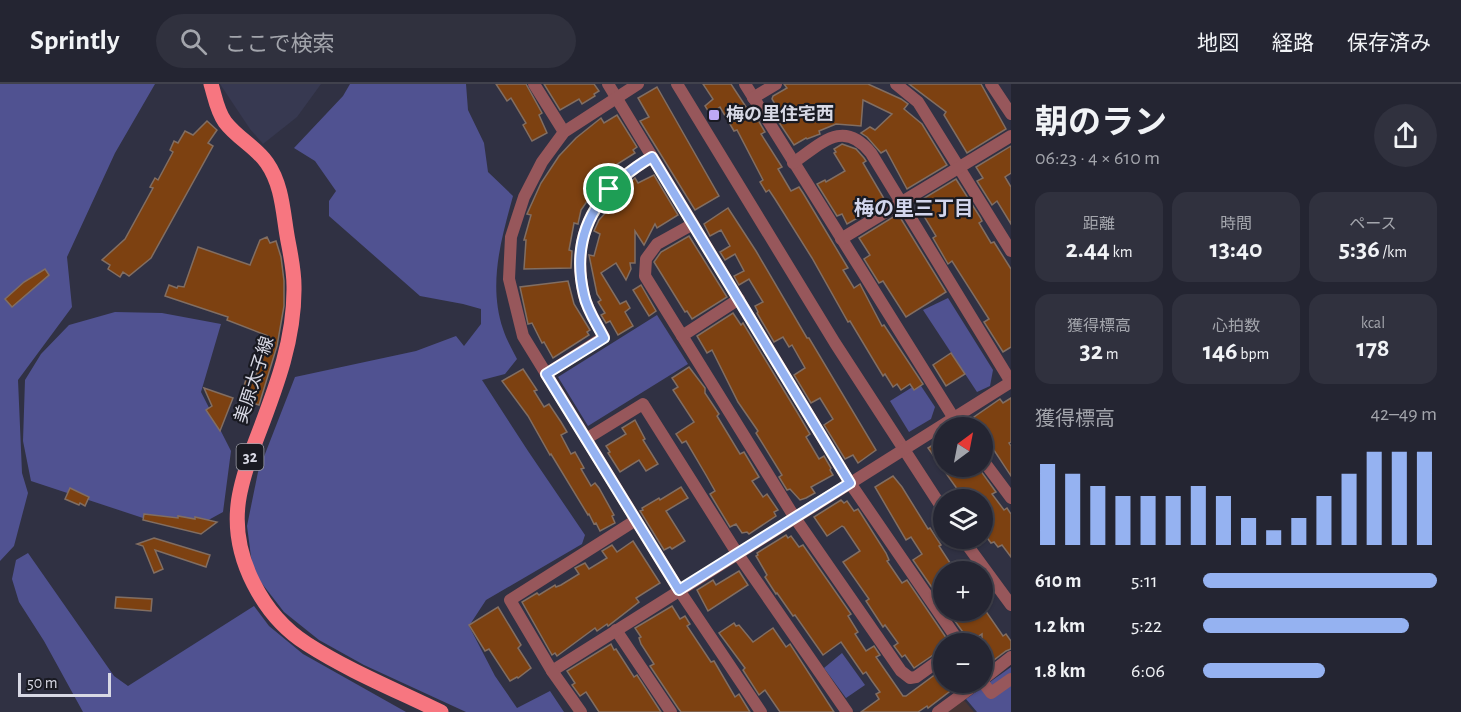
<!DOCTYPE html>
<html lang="ja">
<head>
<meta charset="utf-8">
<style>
	body { margin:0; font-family:"Alegreya Sans","Noto Sans JP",sans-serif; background:#30313e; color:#f1f3f6; height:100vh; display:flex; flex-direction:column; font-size:22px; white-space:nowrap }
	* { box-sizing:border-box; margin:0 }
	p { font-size:20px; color:#a3a5ac }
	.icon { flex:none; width:33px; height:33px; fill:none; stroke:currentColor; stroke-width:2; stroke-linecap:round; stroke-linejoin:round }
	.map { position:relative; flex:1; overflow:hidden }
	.side { display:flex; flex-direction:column; background:#242532; width:450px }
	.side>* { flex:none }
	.needle { width:39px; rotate:32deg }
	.tools { position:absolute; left:933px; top:333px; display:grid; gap:12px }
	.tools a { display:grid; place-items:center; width:60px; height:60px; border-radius:50%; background:#242532; box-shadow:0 2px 4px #0004,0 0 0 2px #41424d; font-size:30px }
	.scale { position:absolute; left:18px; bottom:15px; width:93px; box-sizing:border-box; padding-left:6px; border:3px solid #d8d9e5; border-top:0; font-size:16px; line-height:21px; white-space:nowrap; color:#d8d9e5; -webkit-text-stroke:4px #191a22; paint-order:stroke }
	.pin { position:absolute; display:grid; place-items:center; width:51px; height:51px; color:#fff; margin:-26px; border:3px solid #fff; border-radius:50%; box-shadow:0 2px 6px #0007 }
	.round { display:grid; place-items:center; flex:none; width:63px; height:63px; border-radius:32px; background:#30313e }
	.summary { display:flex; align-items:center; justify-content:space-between; height:102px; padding:0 24px }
	h1 { font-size:33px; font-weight:700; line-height:45px }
	.metrics { display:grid; grid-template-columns:repeat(3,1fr); gap:9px; height:102px; padding:6px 24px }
	.metrics div { display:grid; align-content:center; border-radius:15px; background:#30313e; text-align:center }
	.metrics b { font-size:26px; font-weight:700 }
	.metrics small { font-size:16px; font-weight:400 }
	.metrics p { font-size:16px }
	.chart { height:168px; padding:12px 24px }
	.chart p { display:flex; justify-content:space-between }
	.chart svg { width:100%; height:108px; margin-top:6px; stroke:#95b2f1; stroke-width:6 }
	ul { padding:0 24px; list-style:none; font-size:20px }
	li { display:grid; grid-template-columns:96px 72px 1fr; align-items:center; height:45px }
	li i { height:15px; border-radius:8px; background:#95b2f1 }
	header { display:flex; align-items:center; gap:36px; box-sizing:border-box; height:84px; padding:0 30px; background:#242532; border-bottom:2px solid #41424d }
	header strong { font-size:28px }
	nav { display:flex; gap:33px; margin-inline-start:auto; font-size:21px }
	.search { width:420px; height:54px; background:#30313e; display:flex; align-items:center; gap:15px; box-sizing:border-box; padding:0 21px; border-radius:33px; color:#a3a5ac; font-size:22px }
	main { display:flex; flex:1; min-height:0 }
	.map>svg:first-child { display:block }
	.built { fill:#373951 }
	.education { fill:#493534 }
	.green { fill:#505291 }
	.building { fill:#7d4111; stroke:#826e62; stroke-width:1.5 }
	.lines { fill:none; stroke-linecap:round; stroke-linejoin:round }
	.minor { stroke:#97575b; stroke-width:12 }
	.major { stroke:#f77680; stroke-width:15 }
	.route-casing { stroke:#fff; stroke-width:12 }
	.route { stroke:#95b2f1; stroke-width:8 }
	.poi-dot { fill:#bda9f5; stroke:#191a22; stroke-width:2 }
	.labels { text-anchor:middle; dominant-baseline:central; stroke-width:4.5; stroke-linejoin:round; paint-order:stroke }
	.shield { fill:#191a22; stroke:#9fa0aa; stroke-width:1.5 }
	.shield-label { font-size:16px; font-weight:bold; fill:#d8d9e5 }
	.poi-label { font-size:18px; font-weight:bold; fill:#d8d9e5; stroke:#191a22; text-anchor:start }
	.street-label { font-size:18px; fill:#d8d9e5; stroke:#191a22 }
	.neighbourhood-label { font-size:20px; font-weight:bold; fill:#d2d5ec; stroke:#191a22 }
</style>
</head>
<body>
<header>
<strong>Sprintly</strong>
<div class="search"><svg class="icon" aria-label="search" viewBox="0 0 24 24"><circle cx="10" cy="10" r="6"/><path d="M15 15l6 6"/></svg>ここで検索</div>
<nav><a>地図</a><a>経路</a><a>保存済み</a></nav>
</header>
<main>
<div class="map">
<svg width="1011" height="628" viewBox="0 0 1011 628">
	<rect width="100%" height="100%" fill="#303143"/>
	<path class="built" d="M220 0H321L297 33 263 60 250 45Z"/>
	<path class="education" d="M964 616 974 628H948Z"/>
	<g class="green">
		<path d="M0 0H155L115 69 67 173 72 223 18 296 22 389 28 409 14 462 0 477Z"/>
		<path d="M350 0H466L468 26 484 59 488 88 513 112C501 156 488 200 503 245 506 255 512 265 517 275L505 290 482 296 528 367 585 451 582 460 486 516 469 542 495 592 517 624 550 607 564 628H466L364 581 319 556 284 528 253 488 247 442 258 388 295 293 416 267 456 252 464 262 481 240V225L463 220 420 212 329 132V117L336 107 315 77 294 64 343 12Z"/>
		<path d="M948 214 993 286 990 302 977 308 923 226Z"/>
		<path d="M115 228 162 229 221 240 201 308 231 367 223 428 203 439 146 435 31 397 23 357 25 296 41 270 69 241Z"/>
		<path d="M657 231 688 280 588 342 558 293Z"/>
		<path d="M919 299 935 323 931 335 909 348 890 317Z"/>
		<path d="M28 469 114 592 128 602 254 522 269 542 303 570 406 628H83L44 557 19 518 12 495 16 476Z"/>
		<path d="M842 569 865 601 846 614 824 584Z"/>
		<path d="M1011 583V628H977L966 615Z"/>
	</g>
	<g class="building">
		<path d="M496 0H526L542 29 539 31 547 49 532 57 523 41 526 39 511 14 507 17Z"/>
		<path d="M544 0H594L599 7 594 10 595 12 582 20 579 15 560 26Z"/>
		<path d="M703 0H731L748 26 751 24 765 48 761 50 782 83 778 85 791 107 799 103 803 109 848 184 843 186 854 204 860 200 882 242 884 241 923 300 914 306 910 300 901 306 897 300 893 303 885 290 883 292 850 237 848 238 812 174 775 115 769 106 766 108 760 98 763 96 737 46 734 47 720 23 710 30 705 22 713 15Z"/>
		<path d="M784 0H868L901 15 908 20 904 25 922 40 947 81 907 105 886 66 881 69 867 53 861 49 870 43 875 46 892 30 863 16 861 42 836 40 819 47 820 50 807 55 806 54 794 61 778 37 783 34 772 15 773 12 787 4Z"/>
		<path d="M909 0H981L1006 45 967 69 944 31 946 28Z"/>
		<path d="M657 3 719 112 695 126 640 37 649 33 638 14Z"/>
		<path d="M617 31 637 63 633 66 635 69 611 84 615 87 597 106 599 107 593 115 590 113 581 126 578 140 574 139 569 166 572 167 571 184 524 185 526 156H524L531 131 527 130 541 99 559 72 576 54 601 34 604 39Z"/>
		<path d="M207 37 217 46 208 59 213 62 151 174 129 192 123 188 120 193 108 185 110 181 102 176 125 155 153 104 150 103 155 94 158 96 173 68 170 66 174 57 178 59 185 47 193 51Z"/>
		<path d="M842 60 856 65 864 74 866 77 863 79 886 118 847 140 842 130 837 132 817 100 825 96 826 98 845 87 834 69 836 68 834 65Z"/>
		<path d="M1011 62V89L1005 93 1011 103V140L997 117 992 121 977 97 983 94 976 83Z"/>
		<path d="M654 91 678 131 657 144 655 140 644 161 635 147V179H630L631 185 626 196 616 179 601 189 620 220 626 217 630 224 625 228 633 242 618 251 610 237 606 239 601 231 605 229 598 218 601 216 597 210 589 171 594 172 600 150 594 147 599 136 609 125 607 123 610 119 629 106 626 102 635 94 638 99Z"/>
		<path d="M956 95 980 133 982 137 979 139 991 159 994 158 1011 185V263L1003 268 984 238 989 235 952 177 948 180 933 154 936 152 916 119Z"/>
		<path d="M728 124 756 167 807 254H809L876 366 858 379 853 371 845 375 824 341 833 335 820 314 811 319 794 291 805 284 792 261 789 263 783 253 774 258 757 229 758 228 755 222 763 218 749 195 739 201 734 192 744 187 735 170 725 176 720 168 730 162 721 146 710 152 704 140Z"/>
		<path d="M898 130 946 208 906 233 883 197 879 199 864 175 870 171 859 154Z"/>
		<path d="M689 152 727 213 692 235 687 227 685 228 654 178 661 168Z"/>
		<path d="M267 153 270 159 276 157 281 173 284 197V222L277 262 259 321 240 315 247 292 255 295 268 252 227 236 228 233 165 212 169 201 177 204 178 202 184 203 198 163 250 181 260 156Z"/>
		<path d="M45 185 49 191 12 223 5 215 24 198Z"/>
		<path d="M568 197 574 220 590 246 587 248 589 251 553 274 544 258 542 259 532 239 528 240 520 203Z"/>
		<path d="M641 201 656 227 649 232 633 206Z"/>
		<path d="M733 229 741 241 743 239 797 328 810 350 806 353 819 375 824 372 831 384 830 386 833 391 811 403 815 409 806 414 800 416 790 405 787 406 779 393 782 391 756 349 758 347 738 318 712 266 707 269 697 252Z"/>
		<path d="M951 269 965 290 946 302 933 281Z"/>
		<path d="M689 283 705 304V309L719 330 717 332 740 370 744 368 759 393 752 397 763 413 767 410 778 426 774 428 776 432 749 450 747 448 742 449 736 440 730 443 710 410 715 407 706 391 686 357 682 359 676 350 694 338 673 306 678 303 672 294Z"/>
		<path d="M523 285 537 306 534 307 544 323 549 320 561 338 567 348 561 351 571 370 575 368 584 384 581 385 591 402 595 399 599 404 614 431 612 432 615 439 600 447 596 439 594 440 589 430 588 431 551 370 550 371 528 332 502 297Z"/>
		<path d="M204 304 233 314 220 347 206 326 212 322Z"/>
		<path d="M1011 314V358L1009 359 1011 362V392L982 348V344H980L974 333 1000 315 1003 319Z"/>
		<path d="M635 336 645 355 643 356 658 380 646 387 639 376 620 388 608 369 610 368 606 362 626 350 622 344Z"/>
		<path d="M944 354V382H966L970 389 978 383 996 408 992 410 1004 426 1007 424 1011 430V473L1002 461 998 463 994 458 991 459 982 447V416H965L928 364Z"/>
		<path d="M893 392 902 403 928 445 930 444 941 461 939 462 956 488H944V521L913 476 922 470 911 453 906 456 875 403Z"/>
		<path d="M681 403 688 414 666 427 685 457 672 465 670 463 664 466 640 427 643 426 642 424 659 414 660 416Z"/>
		<path d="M70 404 89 413 85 422 80 419 79 421 65 415Z"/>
		<path d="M841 416 844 419 847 417 854 427 858 425 886 469 889 476 887 477 902 499 907 496 947 555 945 557 946 559 937 565 939 567 914 584 905 571 902 573 894 562 898 559 885 541 883 543 866 517 869 515 843 478 860 467 844 443 842 442 827 452 814 433Z"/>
		<path d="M144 430 178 434V432L195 435V433L217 438 201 450 143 436Z"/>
		<path d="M786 451 788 454 791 452 799 463 803 461 851 530 848 532 858 548 855 550 866 567 874 562 880 571 876 573 903 612H906L944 584V598H962L928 624 927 622 918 628H861L879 615 876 610 880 608 872 597 866 588 863 590 841 558 823 571 795 531 793 532 777 509 776 510 765 493 767 491 756 472 758 471 757 469Z"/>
		<path d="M154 454 210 471 206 483 155 466 163 485 154 489 143 462 137 460Z"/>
		<path d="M633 457 660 499 636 514 639 518 608 542 607 540 597 547 595 544 557 572 555 569 552 571 522 518 537 509 539 511 555 501 556 503 561 501 579 490 575 484 585 479 589 485 607 474 602 467 612 461 617 468Z"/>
		<path d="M739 487 748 501 708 527 697 506 713 496 716 501Z"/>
		<path d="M116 513 152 515 151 527 115 524Z"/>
		<path d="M672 522 680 535 685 532 690 540 687 542 711 578 714 577 735 613 739 610 750 628H681L678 624 650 582 654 580 641 560 639 554 641 553 635 544Z"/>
		<path d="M498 523 521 561 518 564 531 584 518 594 517 593 510 597 489 565 485 567 469 541Z"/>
		<path d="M947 526H985L1003 552 1006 550 1011 557V565L1006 567 982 585V550L970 558Z"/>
		<path d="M734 539 736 542 739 541 753 558 773 544 786 563 790 560 834 628H780L765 606 759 611 743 586 745 584 719 549Z"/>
		<path d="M611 560 614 566 616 565 634 593 637 591 661 628H599L586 608 580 612 572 601 575 599 567 587Z"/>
	</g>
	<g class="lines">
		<g class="minor">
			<path d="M534 0 564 48"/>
			<path d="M608 0 850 399 957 555V560"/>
			<path d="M638 0 564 48 542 78 524 113 511 153 509 195 523 252 679 506 761 628"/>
			<path d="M677 0 835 259 944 427"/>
			<path d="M745 0 960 344"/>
			<path d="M896 0 918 18 1011 167"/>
			<path d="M991 0 1011 30"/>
			<path d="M753 14 776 0"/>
			<path d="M793 79C821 60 843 34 871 69L1011 298"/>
			<path d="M693 140 657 160 646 175 645 192 795 434 901 587 910 594 916 593 944 573"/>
			<path d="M841 155 1011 52"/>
			<path d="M682 252 739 215"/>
			<path d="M546 290 604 253C597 240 587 226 584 211 569 148 599 104 652 73"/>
			<path d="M586 355 643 320 737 469 847 628"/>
			<path d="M982 375 1011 414"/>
			<path d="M962 454 1011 521"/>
			<path d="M616 546 671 628"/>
			<path d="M552 587 1011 298"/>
			<path d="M982 596 1011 573"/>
			<path d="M982 597 991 609 1011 595"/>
			<path d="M581 628 552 587 510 516 636 436"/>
			<path d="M938 628 979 598"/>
		</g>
		<path class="major" d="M211 0C215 13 217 27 225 38 237 54 256 63 267 79 283 102 283 131 288 157 291 172 294 187 294 202 295 259 273 311 253 364 247 382 240 401 238 421 232 474 263 532 307 560 349 587 396 606 441 628"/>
	</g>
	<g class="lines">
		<g class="route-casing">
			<path id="route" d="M652 73 850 399 679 506 546 290 604 254C597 240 587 226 584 211 569 148 599 104 652 73Z"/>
		</g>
		<use href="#route" class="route"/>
	</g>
	<rect class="poi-dot" x="708" y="25" width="12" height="12" rx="3"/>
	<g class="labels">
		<rect class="shield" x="236.5" y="360" width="27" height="26" rx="4.5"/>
		<g class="shield-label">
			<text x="250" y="373">32</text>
		</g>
		<g class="poi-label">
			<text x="726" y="31">梅の里住宅西</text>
		</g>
		<g class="street-label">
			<text transform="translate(255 296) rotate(-72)">美原太子線</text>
		</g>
		<g class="neighbourhood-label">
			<text x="914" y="125">梅の里三丁目</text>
		</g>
	</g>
</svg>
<div class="tools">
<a><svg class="needle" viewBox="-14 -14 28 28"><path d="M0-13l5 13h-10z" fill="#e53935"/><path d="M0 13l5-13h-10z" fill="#a3a5ac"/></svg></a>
<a><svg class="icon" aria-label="layers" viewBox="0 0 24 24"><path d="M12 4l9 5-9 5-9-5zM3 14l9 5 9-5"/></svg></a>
<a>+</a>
<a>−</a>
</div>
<div class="scale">50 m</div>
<div class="pin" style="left:609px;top:105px;background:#1e9e55"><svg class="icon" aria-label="arrive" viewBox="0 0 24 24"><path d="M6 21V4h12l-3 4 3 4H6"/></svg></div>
</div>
<section class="side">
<div class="summary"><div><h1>朝のラン</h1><p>06:23 · 4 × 610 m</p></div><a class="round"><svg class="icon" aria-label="share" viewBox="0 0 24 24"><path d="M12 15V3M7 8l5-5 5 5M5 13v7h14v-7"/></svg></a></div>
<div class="metrics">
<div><p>距離</p><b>2.44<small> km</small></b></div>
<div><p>時間</p><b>13:40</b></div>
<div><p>ペース</p><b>5:36<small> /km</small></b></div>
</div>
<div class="metrics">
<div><p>獲得標高</p><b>32<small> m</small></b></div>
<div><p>心拍数</p><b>146<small> bpm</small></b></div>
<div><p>kcal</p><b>178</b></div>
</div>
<div class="chart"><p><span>獲得標高</span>42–49 m</p>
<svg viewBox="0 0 160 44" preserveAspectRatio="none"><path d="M5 44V11M15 44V15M25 44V20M35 44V24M45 44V24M55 44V24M65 44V20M75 44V24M85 44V33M95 44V38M105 44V33M115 44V24M125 44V15M135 44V6M145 44V6M155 44V6"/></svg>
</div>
<ul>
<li><b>610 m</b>5:11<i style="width:100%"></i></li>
<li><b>1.2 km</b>5:22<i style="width:88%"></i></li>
<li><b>1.8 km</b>6:06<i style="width:52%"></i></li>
</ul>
</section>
</main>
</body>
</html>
